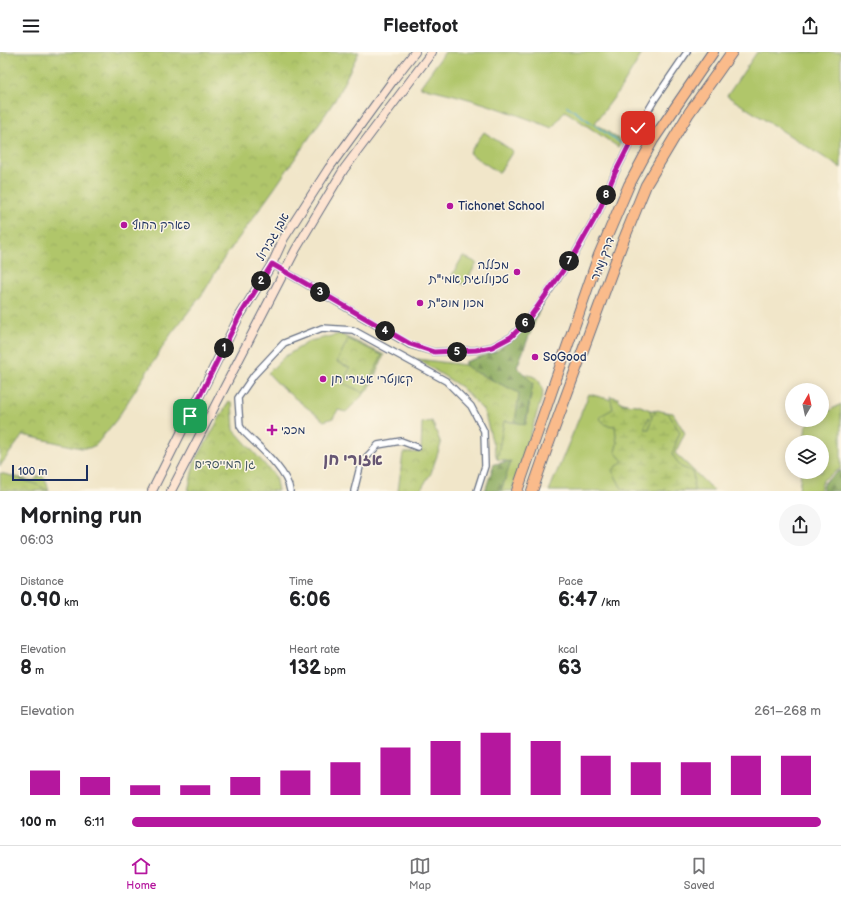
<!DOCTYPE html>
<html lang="en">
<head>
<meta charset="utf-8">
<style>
	body { margin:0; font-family:"Balsamiq Sans","Playpen Sans Hebrew",sans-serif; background:#f6f6f6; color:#202124; height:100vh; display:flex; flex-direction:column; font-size:15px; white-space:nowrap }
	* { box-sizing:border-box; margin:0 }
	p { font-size:13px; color:#757577 }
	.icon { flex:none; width:22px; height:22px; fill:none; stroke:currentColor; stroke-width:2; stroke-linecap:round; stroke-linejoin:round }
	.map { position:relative; height:439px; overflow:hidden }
	.drawer { display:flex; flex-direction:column; background:#fff; flex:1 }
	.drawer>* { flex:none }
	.needle { width:26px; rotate:9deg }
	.tools { position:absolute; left:785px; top:331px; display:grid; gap:8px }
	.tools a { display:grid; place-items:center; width:44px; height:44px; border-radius:50%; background:#fff; box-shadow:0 2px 10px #0003; font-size:20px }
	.scale { position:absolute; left:12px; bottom:10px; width:76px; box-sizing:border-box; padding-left:4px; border:2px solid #1b2f5e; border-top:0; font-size:11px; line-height:14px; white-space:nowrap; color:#1b2f5e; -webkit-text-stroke:3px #fcf5e5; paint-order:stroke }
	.pin { position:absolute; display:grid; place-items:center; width:34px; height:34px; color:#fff; margin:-17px; border-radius:8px; box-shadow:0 2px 6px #0006 }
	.km { position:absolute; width:20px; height:20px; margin:-10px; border-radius:50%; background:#222; color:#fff; font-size:11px; line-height:20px; text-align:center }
	.round { display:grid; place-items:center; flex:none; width:42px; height:42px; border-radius:21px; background:#f6f6f6 }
	.head { display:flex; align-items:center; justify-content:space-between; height:68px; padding:0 20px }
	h1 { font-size:22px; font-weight:700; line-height:30px }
	.stats { display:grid; grid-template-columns:repeat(3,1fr); gap:6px; height:68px; padding:4px 20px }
	.stats div { display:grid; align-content:center }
	.stats b { font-size:20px; font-weight:700 }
	.stats small { font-size:11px; font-weight:400 }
	.stats p { font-size:11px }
	.chart { height:112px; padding:8px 20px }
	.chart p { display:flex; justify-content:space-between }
	.chart svg { width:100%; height:72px; margin-top:4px; stroke:#b5179e; stroke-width:6 }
	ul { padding:0 20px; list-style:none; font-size:13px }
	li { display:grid; grid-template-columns:64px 48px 1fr; align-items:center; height:30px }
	li i { height:10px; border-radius:5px; background:#b5179e }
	header { display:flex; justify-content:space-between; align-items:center; height:52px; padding:0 20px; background:#fff; font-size:18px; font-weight:700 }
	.menu { display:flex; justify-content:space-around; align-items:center; height:56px; border-top:1px solid #e0e0e0; background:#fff; font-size:11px; color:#757577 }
	.menu a { display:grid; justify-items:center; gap:2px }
	.menu .selected { color:#b5179e }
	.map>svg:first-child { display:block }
	.green { fill:#b0c66b; stroke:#667a64 }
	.forest { fill:url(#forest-firs); stroke:#546d5e }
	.wetland { fill:url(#wetland-marsh); stroke:#667a64 }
	.park { fill:url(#park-crowns); stroke:#667a64 }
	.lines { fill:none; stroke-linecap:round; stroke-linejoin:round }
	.stream { stroke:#55a7d0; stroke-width:1.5 }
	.street-casing { stroke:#666f83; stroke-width:8 }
	.secondary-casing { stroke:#666f83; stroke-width:10 }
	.highway-casing { stroke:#666f83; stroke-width:12 }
	.street { stroke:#fff; stroke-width:5.5 }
	.secondary { stroke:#fde4d1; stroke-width:8 }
	.highway { stroke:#fabb8b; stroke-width:10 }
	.route-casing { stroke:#fff; stroke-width:8 }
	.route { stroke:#b5179e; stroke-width:5 }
	.poi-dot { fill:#b5179e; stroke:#fcf5e5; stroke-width:1.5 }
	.labels { text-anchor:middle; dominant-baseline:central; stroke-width:3; stroke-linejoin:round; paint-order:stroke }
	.poi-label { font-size:12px; fill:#1b2f5e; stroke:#fcf5e5; text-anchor:start }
	.street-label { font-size:12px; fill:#1b2f5e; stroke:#fcf5e5 }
	.park-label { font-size:12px; fill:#405561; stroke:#fcf5e5 }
	.district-label { font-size:16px; font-weight:bold; fill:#665673; stroke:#fcf5e5 }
</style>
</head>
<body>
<header><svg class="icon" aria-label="menu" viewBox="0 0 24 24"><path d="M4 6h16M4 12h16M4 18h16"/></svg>Fleetfoot<svg class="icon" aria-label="share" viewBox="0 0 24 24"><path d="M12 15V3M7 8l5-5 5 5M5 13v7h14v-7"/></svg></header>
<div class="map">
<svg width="841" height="439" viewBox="0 0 841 439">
	<defs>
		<pattern id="forest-firs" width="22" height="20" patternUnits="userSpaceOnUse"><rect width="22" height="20" fill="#8cab5f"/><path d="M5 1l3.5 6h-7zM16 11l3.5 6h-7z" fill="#728c52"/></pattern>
		<pattern id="wetland-marsh" width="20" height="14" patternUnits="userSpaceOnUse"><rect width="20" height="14" fill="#b0c66b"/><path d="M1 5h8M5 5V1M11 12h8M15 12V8" fill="none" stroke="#97aa5f"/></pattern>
		<pattern id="park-crowns" width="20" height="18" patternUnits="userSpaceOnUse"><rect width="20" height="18" fill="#b0c66b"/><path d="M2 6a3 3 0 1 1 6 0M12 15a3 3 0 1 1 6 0" fill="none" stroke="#97aa5f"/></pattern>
	</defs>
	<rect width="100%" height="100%" fill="#fcf5e5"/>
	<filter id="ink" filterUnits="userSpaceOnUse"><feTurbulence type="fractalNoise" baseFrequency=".025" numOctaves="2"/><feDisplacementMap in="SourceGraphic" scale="8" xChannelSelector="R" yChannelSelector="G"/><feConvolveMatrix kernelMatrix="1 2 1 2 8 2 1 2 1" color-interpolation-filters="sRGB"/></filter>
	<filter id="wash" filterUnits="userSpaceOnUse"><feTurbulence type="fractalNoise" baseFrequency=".012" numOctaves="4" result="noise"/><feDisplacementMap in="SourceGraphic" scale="16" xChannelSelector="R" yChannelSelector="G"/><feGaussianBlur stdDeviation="0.9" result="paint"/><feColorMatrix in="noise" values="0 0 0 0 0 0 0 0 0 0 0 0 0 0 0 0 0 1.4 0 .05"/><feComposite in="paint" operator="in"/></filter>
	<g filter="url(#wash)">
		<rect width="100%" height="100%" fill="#f1e6c9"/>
		<g class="green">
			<path d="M445 0H643L621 36 595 71 621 89 618 95 565 59 552 76C509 59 465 44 420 35Z"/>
			<path d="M757 0H841V116L727 44Z"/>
			<path d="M484 80 513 99 499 121 469 101Z"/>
			<path d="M463 204 477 211 464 233 451 225Z"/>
			<path d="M340 282 384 303 369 337 346 360 338 358 333 366 324 369C305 353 284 340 268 321L284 305 310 289Z"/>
			<path d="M522 321C536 325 540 325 543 341L523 407 512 439H501L511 410 497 407 504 369 526 372 533 331Z"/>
			<path d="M589 342 650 358 673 361 685 381 675 401 695 420 714 439H549Z"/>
			<path d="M841 352V416L823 428 820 439H799L801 420H822V390H804L806 373 814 368H822V363Z"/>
			<path d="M38 424 44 425 47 431 49 439 20 427V426L30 429 35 428Z"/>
		</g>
		<g class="forest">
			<path d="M540 256 517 315 533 331 525 373 515 370 519 341 473 319 465 313V310L497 299 525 276Z"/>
			<path d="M511 409 501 439H485L494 412Z"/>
			<path d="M841 418V439H822L825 429Z"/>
		</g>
		<path class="wetland" d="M610 344 618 346 622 352 638 353 650 358 651 363 649 365 644 377H649L652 364 657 358 668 361 680 380 672 402 681 415 693 420 694 439H626L621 435 612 418 623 409 615 400 617 392 615 374 606 373 599 366 602 363 613 357Z"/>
		<g class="park">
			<path d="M0 0H359L335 48 274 137 222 209 204 240 171 282 117 367 96 393 89 396H81L23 383 0 414Z"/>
			<path d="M348 287 382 303 364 341 343 331 350 316 337 310Z"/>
			<path d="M417 307 465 313 473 319 519 341 515 370 504 369 497 407 484 359 461 335Z"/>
			<path d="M229 349 232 351 234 378 275 424 278 439H188L194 412Z"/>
			<path d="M432 369 441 392 431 421 420 439H398L403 401 421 400 422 371Z"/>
			<path d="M0 421 20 426V427L33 431 49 439H0Z"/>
		</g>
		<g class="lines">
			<path class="stream" d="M567 54 622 92"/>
		</g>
	</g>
	<g filter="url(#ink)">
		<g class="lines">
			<g class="street-casing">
				<g id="street">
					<path d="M272 212 410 293 434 300 476 298 492 295 511 285 526 270 538 255 576 200 599 159 615 121 638 76 655 47 687 0"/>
					<path d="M290 439C288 419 258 394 244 380L240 374 238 346 254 323 284 291 322 276 353 278 446 329 471 354 484 379 485 414 477 439"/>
					<path d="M354 439 361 411 378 393 401 389 417 395"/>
				</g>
			</g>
			<g class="secondary-casing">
				<g id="secondary">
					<path d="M152 439 239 265 272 212 284 186 329 116 394 27 415 0"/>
					<path d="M171 439 296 197 344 117 432 0"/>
				</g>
			</g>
			<g class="highway-casing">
				<g id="highway">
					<path d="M517 439 599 203 629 133 653 88 713 0"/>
					<path d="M532 439 547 396 622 192 646 133 689 61 732 0"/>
				</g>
			</g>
			<use href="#street" class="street"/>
			<use href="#secondary" class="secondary"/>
			<use href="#highway" class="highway"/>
		</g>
	</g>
	<g class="lines" filter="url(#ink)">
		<g class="route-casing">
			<path id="route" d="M190 364 239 265 272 212 410 292 434 300 476 298 492 295 511 285 526 270 538 254 576 200 599 159 615 121 638 76"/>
		</g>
		<use href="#route" class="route"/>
	</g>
	<g class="poi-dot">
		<circle cx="450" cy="154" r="4"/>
		<circle cx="124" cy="173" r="4"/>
		<circle cx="517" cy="220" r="4"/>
		<circle cx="420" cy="251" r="4"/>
		<circle cx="535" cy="305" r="4"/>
		<circle cx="323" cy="327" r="4"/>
		<path d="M270 372h4v4h4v4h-4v4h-4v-4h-4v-4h4z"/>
	</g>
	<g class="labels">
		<g class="poi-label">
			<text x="458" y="154">Tichonet School</text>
			<text x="132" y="173">פארק החוף</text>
			<text x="509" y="213" text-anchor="end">מכללה<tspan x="509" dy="14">טכנולוגית אמי"ת</tspan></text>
			<text x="428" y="251">מכון מופ"ת</text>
			<text x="543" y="305">SoGood</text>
			<text x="331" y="327">קאנטרי אזורי חן</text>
			<text x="281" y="378">מכבי</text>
		</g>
		<g class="street-label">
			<text transform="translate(273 185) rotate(-60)">אבן גבירול</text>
			<text transform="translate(603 207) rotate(-69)">דרך נמיר</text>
		</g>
		<g class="park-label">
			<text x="225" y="412">גן המייסדים</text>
		</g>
		<g class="district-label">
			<text x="353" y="408">אזורי חן</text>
		</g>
	</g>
</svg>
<div class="tools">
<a><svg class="needle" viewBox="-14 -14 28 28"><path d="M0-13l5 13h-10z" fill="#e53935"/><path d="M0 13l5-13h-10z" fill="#757577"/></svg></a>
<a><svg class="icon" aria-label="layers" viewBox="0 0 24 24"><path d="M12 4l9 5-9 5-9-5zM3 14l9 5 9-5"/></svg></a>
</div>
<div class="scale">100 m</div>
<div class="pin" style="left:190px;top:364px;background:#1e9e55"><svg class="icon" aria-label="arrive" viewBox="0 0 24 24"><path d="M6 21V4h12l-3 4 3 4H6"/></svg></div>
<div class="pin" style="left:638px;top:76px;background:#d93025"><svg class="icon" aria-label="check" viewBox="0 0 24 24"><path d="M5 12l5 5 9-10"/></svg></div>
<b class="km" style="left:224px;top:296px">1</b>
<b class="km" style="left:261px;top:229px">2</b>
<b class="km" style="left:320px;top:240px">3</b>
<b class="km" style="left:385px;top:279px">4</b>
<b class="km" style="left:457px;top:300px">5</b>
<b class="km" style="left:525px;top:271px">6</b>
<b class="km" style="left:569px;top:209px">7</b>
<b class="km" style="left:606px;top:143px">8</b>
</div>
<section class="drawer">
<div class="head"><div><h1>Morning run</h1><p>06:03</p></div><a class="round"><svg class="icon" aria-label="share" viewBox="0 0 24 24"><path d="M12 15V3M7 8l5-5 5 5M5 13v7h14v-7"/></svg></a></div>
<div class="stats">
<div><p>Distance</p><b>0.90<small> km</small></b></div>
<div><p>Time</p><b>6:06</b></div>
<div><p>Pace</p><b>6:47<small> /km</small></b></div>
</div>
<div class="stats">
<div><p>Elevation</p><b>8<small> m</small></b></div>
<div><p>Heart rate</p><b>132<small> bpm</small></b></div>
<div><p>kcal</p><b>63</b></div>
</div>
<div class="chart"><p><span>Elevation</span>261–268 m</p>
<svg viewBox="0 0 160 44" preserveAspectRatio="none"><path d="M5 44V29M15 44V33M25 44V38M35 44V38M45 44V33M55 44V29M65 44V24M75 44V15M85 44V11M95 44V6M105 44V11M115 44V20M125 44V24M135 44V24M145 44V20M155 44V20"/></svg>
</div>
<ul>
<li><b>100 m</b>6:11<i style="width:100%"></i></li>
</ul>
</section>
<nav class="menu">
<a class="selected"><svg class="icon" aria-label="home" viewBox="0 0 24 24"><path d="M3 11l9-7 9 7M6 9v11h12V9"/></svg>Home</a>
<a><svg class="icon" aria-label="map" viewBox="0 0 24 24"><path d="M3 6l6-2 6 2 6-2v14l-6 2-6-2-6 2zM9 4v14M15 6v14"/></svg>Map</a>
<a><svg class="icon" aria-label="saved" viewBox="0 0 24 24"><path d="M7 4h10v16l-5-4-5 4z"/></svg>Saved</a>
</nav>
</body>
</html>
